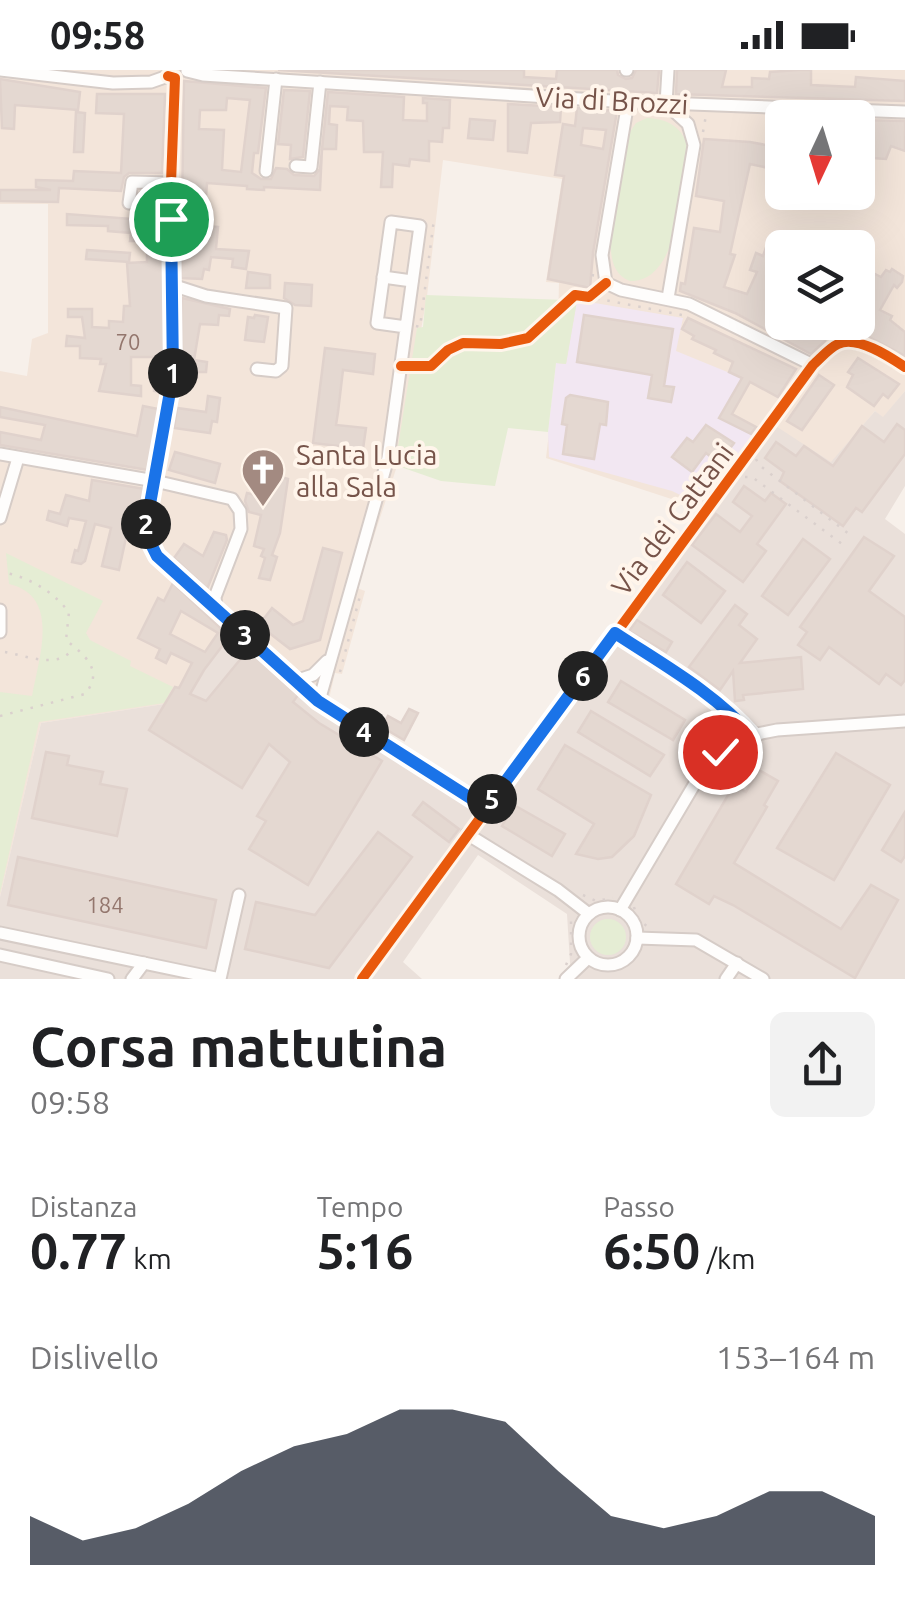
<!DOCTYPE html>
<html lang="it">
<head>
<meta charset="utf-8">
<style>
	body { margin:0; font-family:Ubuntu,sans-serif; background:#f2f2f2; color:#202124; height:100vh; display:flex; flex-direction:column; font-size:38px; white-space:nowrap }
	* { box-sizing:border-box; margin:0 }
	p { font-size:32px; color:#757577 }
	.icon { flex:none; width:55px; height:55px; fill:none; stroke:currentColor; stroke-width:2; stroke-linecap:round; stroke-linejoin:round }
	.map { position:relative; height:909px; overflow:hidden }
	.details { display:flex; flex-direction:column; background:#fff; flex:1 }
	.details>* { flex:none }
	.needle { width:65px; rotate:184deg }
	.fabs { position:absolute; left:765px; top:30px; display:grid; gap:20px }
	.fabs a { display:grid; place-items:center; width:110px; height:110px; border-radius:15px; background:#fff; box-shadow:0 10px 40px #0002; font-size:50px }
	.pin { position:absolute; display:grid; place-items:center; width:85px; height:85px; color:#fff; margin:-42px; border:5px solid #fff; border-radius:50%; box-shadow:0 2px 10px #0007 }
	.km { position:absolute; width:50px; height:50px; margin:-25px; border-radius:50%; background:#222; color:#fff; font-size:28px; line-height:50px; text-align:center }
	.round { display:grid; place-items:center; flex:none; width:105px; height:105px; border-radius:15px; background:#f2f2f2 }
	.head { display:flex; align-items:center; justify-content:space-between; height:170px; padding:0 30px }
	h1 { font-size:55px; font-weight:700; line-height:75px }
	.metrics { display:grid; grid-template-columns:repeat(3,1fr); gap:15px; height:170px; padding:10px 30px }
	.metrics div { display:grid; align-content:center }
	.metrics b { font-size:50px; font-weight:700 }
	.metrics small { font-size:28px; font-weight:400 }
	.metrics p { font-size:28px }
	.chart { height:280px; padding:20px 30px }
	.chart p { display:flex; justify-content:space-between }
	.chart svg { width:100%; height:180px; margin-top:10px; fill:#111827; opacity:.7 }
	.status { display:flex; justify-content:space-between; align-items:center; height:70px; padding:0 50px; background:#fff; direction:ltr }
	.status svg { height:28px; fill:currentColor }
	.map>svg:first-child { display:block }
	.residential { fill:#f3e5da; fill-rule:evenodd }
	.industrial { fill:#eae0da }
	.education { fill:#f2e7f2 }
	.green { fill:#e5edd4 }
	.building { fill:#e4d8d1; stroke:#e0d2cc; stroke-width:2.5; fill-rule:evenodd }
	.lines { fill:none; stroke-linecap:round; stroke-linejoin:round }
	.minor-casing { stroke:#d6ccc7; stroke-width:15 }
	.path { stroke:#dad0cd; stroke-width:2.5; stroke-dasharray:2.5 8; stroke-linecap:butt }
	.minor { stroke:#fefdfc; stroke-width:11 }
	.cycleway-casing { stroke:#fff5eb; stroke-width:16 }
	.cycleway { stroke:#e8590c; stroke-width:10 }
	.route-casing { stroke:#fff; stroke-width:20 }
	.route { stroke:#1a73e8; stroke-width:12 }
	.labels { text-anchor:middle; dominant-baseline:central; stroke-width:8; stroke-linejoin:round; paint-order:stroke }
	.number-label { font-size:22px; fill:#93766d }
	.street-label { font-size:28px; fill:#765349; stroke:#fff5eb }
	.poi-label { font-size:28px; fill:#765349; stroke:#fff5eb; text-anchor:start }
</style>
</head>
<body>
<div class="status"><b>09:58</b><svg viewBox="0 0 49 12"><path d="M0 12V9h3v3zM5 12V6h3v6zM10 12V3h3v9zM15 12V0h3v12zM26 1h20v11H26zM47 4h2v5h-2z"/></svg></div>
<div class="map">
<svg width="905" height="909" viewBox="0 0 905 909">
	<rect width="100%" height="100%" fill="#f7f0ea"/>
	<path class="residential" d="M0 0H905V321L883 348 875 341 831 393 702 439 546 388 557 294 559 213 546 212 562 109 443 90 427 226 397 396 357 518 365 521 342 604 335 603 329 629 232 544 205 582 192 593 179 618 175 617 164 634 41 653 0 827V301L27 306 32 269 48 263V134H0ZM782 48H858V122H782ZM782 178H858V252H782Z"/>
	<path class="industrial" d="M905 321V416L885 449 905 464V909H571L567 844 478 785 403 892 422 909H0V827L41 653 164 634 175 617 179 618 192 593 169 582H205L231 544 329 629 484 728 768 351 831 392 875 341 883 347Z"/>
	<path class="education" d="M577 230 683 248 676 281 742 308 719 347 754 365 699 434 672 421 549 387 548 362 556 293 566 294Z"/>
	<g class="green">
		<path d="M647 48C672 49 688 61 688 87 681 123 678 212 630 211 612 204 610 186 611 168L626 68 636 53Z"/>
		<path d="M579 223 584 231H577L566 294 556 293 548 362 508 358 495 416 441 411 395 395 417 258 423 257 426 225 566 230Z"/>
		<path d="M6 483 103 531 86 563 90 570 131 591 130 596 173 617 164 633 39 652 0 823V622L32 626C39 587 61 526 9 514Z"/>
		<circle cx="608" cy="867" r="18"/>
	</g>
	<g class="building">
		<path d="M278 0H524V7L556 9 557 0H617L618 5 626 9 632 8 636 0H659L657 23Z"/>
		<path d="M677 0H726L722 17H752V8L769 9 770 2 798 0H811V15L855 17 856 7 905 11V31L676 24Z"/>
		<path d="M0 9 80 22 78 40 15 35 14 59 2 58Z"/>
		<path d="M184 11 266 18 258 83H254L252 103 261 109H271L276 98 287 99 294 105 314 106 320 99 322 79 320 120 264 117V120L247 119V116L207 113 206 127H200L202 156 218 157 216 179 249 181 246 199 232 197 233 189 211 187 209 200 204 199 202 209 181 208ZM227 28 250 30 241 102 222 100 224 60 199 59 200 40H226Z"/>
		<path d="M284 20 310 21 303 87 290 89 291 75 278 74Z"/>
		<path d="M328 22 404 27 403 50 427 51V33H423V28L450 30 449 58H443L442 72 429 71V91L410 89 409 96 393 94 392 117H381L383 82H364L363 51 347 50 348 37 330 36 329 54 337 55 336 79H322Z"/>
		<path d="M97 24H165L162 103H129L124 107 121 121 59 118 58 132 0 131V120H51L36 117V110L73 111 74 101 121 103 124 44 96 43Z"/>
		<path d="M508 34 561 37 560 52 531 53 527 83 508 81Z"/>
		<path d="M577 38 617 41 593 183 590 218 548 209 564 106 555 105 563 54 575 56ZM583 58 606 60 603 79 581 75Z"/>
		<path d="M76 42 85 43 83 82H74Z"/>
		<path d="M470 49 495 51 493 70 468 68Z"/>
		<path d="M858 50 905 51V81L891 76 886 89 858 87Z"/>
		<path d="M704 69 750 72 782 78V101L750 94 730 184 735 185 724 217 747 224 757 202 750 200 756 183 763 186 769 169 778 172 770 193 782 199V252H797L819 262 823 252H834L825 271 811 284 735 243 680 221 681 213 685 214 694 158 720 162 724 131 696 126Z"/>
		<path d="M140 122H162L164 304 161 322 154 321V287H131V315L141 316V326L99 321 106 294H100L101 289 80 288V276H66L67 266 85 268 82 247H68V239H92V257L109 258V251L123 252 124 236H130L127 193 147 192V171H130L131 163 108 161V156L67 155V144L132 149Z"/>
		<path d="M87 180 130 183 129 192 86 189Z"/>
		<path d="M892 199 903 206 902 212 897 218 894 215 880 240 892 246 890 250 905 262V286L867 266 844 263 846 252H858V226L875 204 881 207 886 200 890 202Z"/>
		<path d="M248 202 270 205V218H246Z"/>
		<path d="M285 213 312 215 311 236 295 235 284 228Z"/>
		<path d="M182 228 230 239 229 246 219 245 218 255 200 254 194 290 207 292 206 302H197V307L182 306Z"/>
		<path d="M255 245 268 247 264 272 245 270 248 247 254 248Z"/>
		<path d="M584 245 673 259 664 316 674 317 671 332 648 328 652 305 577 292Z"/>
		<path d="M688 248 796 299 778 327 750 312 732 344 756 357 751 364 719 348 742 308 729 302 733 292 714 283 716 280 692 269 694 266 682 259Z"/>
		<path d="M325 278 375 284 373 304 343 300 338 342 336 355 366 358 363 379 313 373Z"/>
		<path d="M858 288 899 314 888 328 883 324 874 336 847 317 853 305 848 302Z"/>
		<path d="M819 305 834 315 802 360 787 351Z"/>
		<path d="M570 325 608 332 606 355 600 354 594 389 563 384 567 355 562 354 566 328Z"/>
		<path d="M208 326 220 328 217 352 212 351 210 363 174 358 177 338 206 342Z"/>
		<path d="M143 336 158 339 148 400 0 375V362L41 370 45 355 0 347V337L137 366Z"/>
		<path d="M897 354 905 360V384L862 442 856 438 843 456 780 411 784 402 765 388 776 372 796 386 804 376 833 396 862 356 884 372Z"/>
		<path d="M706 355 734 373 719 393 706 383 692 402 672 387 687 368 693 372Z"/>
		<path d="M175 382 220 394 215 413 169 400Z"/>
		<path d="M270 404 288 409 280 463 272 485 277 487 270 510 259 508 265 488 261 486 264 479 254 476 261 445 249 442 245 431 247 423 264 427Z"/>
		<path d="M92 410 145 419 137 463H127L119 500 102 496 111 458 95 454 85 491 81 494 72 492 75 480 78 481 86 451 69 448 67 456 47 450 49 441 60 444 66 425 89 431Z"/>
		<path d="M744 416 765 431 771 423 786 434 757 474 766 481 743 512 692 475 716 444 740 462 752 446 733 432Z"/>
		<path d="M214 462 226 465 227 470 207 519 174 488 184 474 203 486Z"/>
		<path d="M864 467 894 486 869 521 905 547V610L901 615 886 604 879 614 829 577 820 590 798 575 807 562 800 557Z"/>
		<path d="M803 469 830 489 788 545 762 526Z"/>
		<path d="M323 478 342 483 320 570 290 579 259 555 272 538 293 555 303 551Z"/>
		<path d="M687 492 725 521 701 553 663 525Z"/>
		<path d="M173 513 227 564 224 568 226 571 204 600 190 624 206 631 248 580 298 625 293 632 319 653 382 691 308 815 249 779 266 751 257 746 290 692 269 674 242 718 149 660 175 617 179 618 192 593 171 583 166 593 156 588 160 579 138 568 158 528 164 531ZM181 541 218 563 205 582 170 564Z"/>
		<path d="M735 535 747 544 739 555 757 569 740 593 801 587 803 619 743 625 744 630 735 631 733 601 720 620 689 597Z"/>
		<path d="M637 550 672 572 666 582 629 561Z"/>
		<path d="M621 611 685 650 673 670 608 632Z"/>
		<path d="M409 639 418 643 404 670 382 657 388 646 401 653Z"/>
		<path d="M591 641 664 685 650 706 578 662Z"/>
		<path d="M565 675 651 725 634 766 612 787 598 789 576 784 594 754 538 719Z"/>
		<path d="M46 682 69 686 67 695 103 702 100 714 127 719 117 766 32 748Z"/>
		<path d="M836 683 890 715 834 810 777 778Z"/>
		<path d="M759 700 778 711 764 735 767 737 734 793 841 859 871 815 898 830 855 908 733 835 714 826 709 834 676 814 734 715 746 722Z"/>
		<path d="M423 732 459 759 449 772 413 745Z"/>
		<path d="M514 735 565 764 552 786 502 756Z"/>
		<path d="M905 742V786L901 792 882 780Z"/>
		<path d="M378 762 412 787 329 898 245 879 256 832 315 845Z"/>
		<path d="M18 787 216 830 206 878 8 835Z"/>
	</g>
	<g class="lines">
		<g class="minor-casing">
			<g id="minor">
				<path d="M0 0 113 13 151 12 168 6 175 8"/>
				<path d="M626 0H627"/>
				<path d="M187 1 203 5 612 31 905 42"/>
				<path d="M175 8 171 113 173 305 146 468 157 486 319 631 485 738"/>
				<path d="M628 32 602 185 606 213 621 220 689 234 813 295"/>
				<path d="M666 34 688 54 694 75 668 228"/>
				<path d="M666 34 668 0"/>
				<path d="M296 96 311 97 320 12"/>
				<path d="M266 101 276 9"/>
				<path d="M129 133 132 112 171 113"/>
				<path d="M383 207 412 211"/>
				<path d="M172 215 206 226 286 238 282 296 276 301 257 299"/>
				<path d="M0 384 155 411 232 429 240 441 241 459 215 527 216 537"/>
				<path d="M0 448 18 388"/>
				<path d="M0 540V562"/>
				<path d="M615 563C661 594 716 622 752 665"/>
				<path d="M295 611 313 605 327 591"/>
				<path d="M319 631 388 388 420 156 391 152 377 253 406 257"/>
				<path d="M467 764 558 820 589 844"/>
				<circle cx="608" cy="866" r="29"/>
				<path d="M620 840 694 715 720 682 752 665 777 660 905 651"/>
				<path d="M0 863 220 909 239 825"/>
				<path d="M637 868 696 870 763 909"/>
				<path d="M0 885 108 909"/>
				<path d="M132 909 144 893"/>
				<path d="M362 909 813 295C820 289 829 278 838 274 857 265 890 287 905 297"/>
				<path d="M566 909 588 888"/>
				<path d="M726 909 737 893"/>
			</g>
		</g>
		<g class="path">
			<path d="M703 62 706 45"/>
			<path d="M593 204 589 227 682 245"/>
			<path d="M416 256 420 257 434 149"/>
			<path d="M756 389 759 395 853 467"/>
			<path d="M745 407H752L846 477"/>
			<path d="M5 582C27 586 60 600 73 578"/>
			<path d="M340 602 360 526"/>
			<path d="M0 646 85 624C105 600 84 585 66 570L69 542C53 522 32 509 7 503"/>
			<path d="M583 825 596 831 613 828"/>
			<path d="M634 837 637 848 649 858"/>
			<path d="M566 895 571 884V844"/>
		</g>
		<use href="#minor" class="minor"/>
		<g class="cycleway-casing">
			<g id="cycleway">
				<path d="M168 6 175 8 171 113 173 305 145 462 157 486 319 631 485 738"/>
				<path d="M401 296H431L448 280 463 273 501 274 528 268 575 225 589 227 606 213"/>
				<path d="M362 909 813 295C820 289 829 278 838 274 857 265 890 287 905 297"/>
			</g>
		</g>
		<use href="#cycleway" class="cycleway"/>
	</g>
	<g class="lines">
		<g class="route-casing">
			<path id="route" d="M171 149 173 305 145 462 157 486 318 631 486 738 615 563C662 594 715 623 752 666L720 682"/>
		</g>
		<use href="#route" class="route"/>
	</g>
	<defs>
		<g id="church-pin" transform="scale(2.25)"><path d="M0 17L-7.5 6A9.5 9.5 0 1 1 7.5 6Z" fill="#a38a81" stroke="#fff5eb"/><path d="M-1.2-6h2.4v3.5h3.3v2.4h-3.3V6h-2.4V-.1h-3.3v-2.4h3.3Z" fill="#fff"/></g>
	</defs>
	<g fill-rule="evenodd">
		<use href="#church-pin" x="263" y="400"/>
	</g>
	<g class="labels">
		<g class="number-label">
			<text x="128" y="271">70</text>
			<text x="105" y="834">184</text>
		</g>
		<g class="street-label">
			<text transform="translate(612 30) rotate(3)">Via di Brozzi</text>
			<text transform="translate(672 449) rotate(-53)">Via dei Cattani</text>
		</g>
		<g class="poi-label">
			<text x="296" y="384">Santa Lucia<tspan x="296" dy="32">alla Sala</tspan></text>
		</g>
	</g>
</svg>
<div class="fabs">
<a><svg class="needle" viewBox="-14 -14 28 28"><path d="M0-13l5 13h-10z" fill="#e53935"/><path d="M0 13l5-13h-10z" fill="#757577"/></svg></a>
<a><svg class="icon" aria-label="layers" viewBox="0 0 24 24"><path d="M12 4l9 5-9 5-9-5zM3 14l9 5 9-5"/></svg></a>
</div>
<div class="pin" style="left:171px;top:149px;background:#1e9e55"><svg class="icon" aria-label="arrive" viewBox="0 0 24 24"><path d="M6 21V4h12l-3 4 3 4H6"/></svg></div>
<div class="pin" style="left:720px;top:682px;background:#d93025"><svg class="icon" aria-label="check" viewBox="0 0 24 24"><path d="M5 12l5 5 9-10"/></svg></div>
<b class="km" style="left:173px;top:303px">1</b>
<b class="km" style="left:146px;top:454px">2</b>
<b class="km" style="left:245px;top:565px">3</b>
<b class="km" style="left:364px;top:662px">4</b>
<b class="km" style="left:492px;top:729px">5</b>
<b class="km" style="left:583px;top:606px">6</b>
</div>
<section class="details">
<div class="head"><div><h1>Corsa mattutina</h1><p>09:58</p></div><a class="round"><svg class="icon" aria-label="share" viewBox="0 0 24 24"><path d="M12 15V3M7 8l5-5 5 5M5 13v7h14v-7"/></svg></a></div>
<div class="metrics">
<div><p>Distanza</p><b>0.77<small> km</small></b></div>
<div><p>Tempo</p><b>5:16</b></div>
<div><p>Passo</p><b>6:50<small> /km</small></b></div>
</div>
<div class="chart"><p><span>Dislivello</span>153–164 m</p>
<svg viewBox="0 0 160 44" preserveAspectRatio="none"><path d="M0 44V32L10 38L20 35L30 29L40 21L50 15L60 12L70 6L80 6L90 9L100 21L110 32L120 35L130 32L140 26L150 26L160 32V44z"/></svg>
</div>
</section>
</body>
</html>
